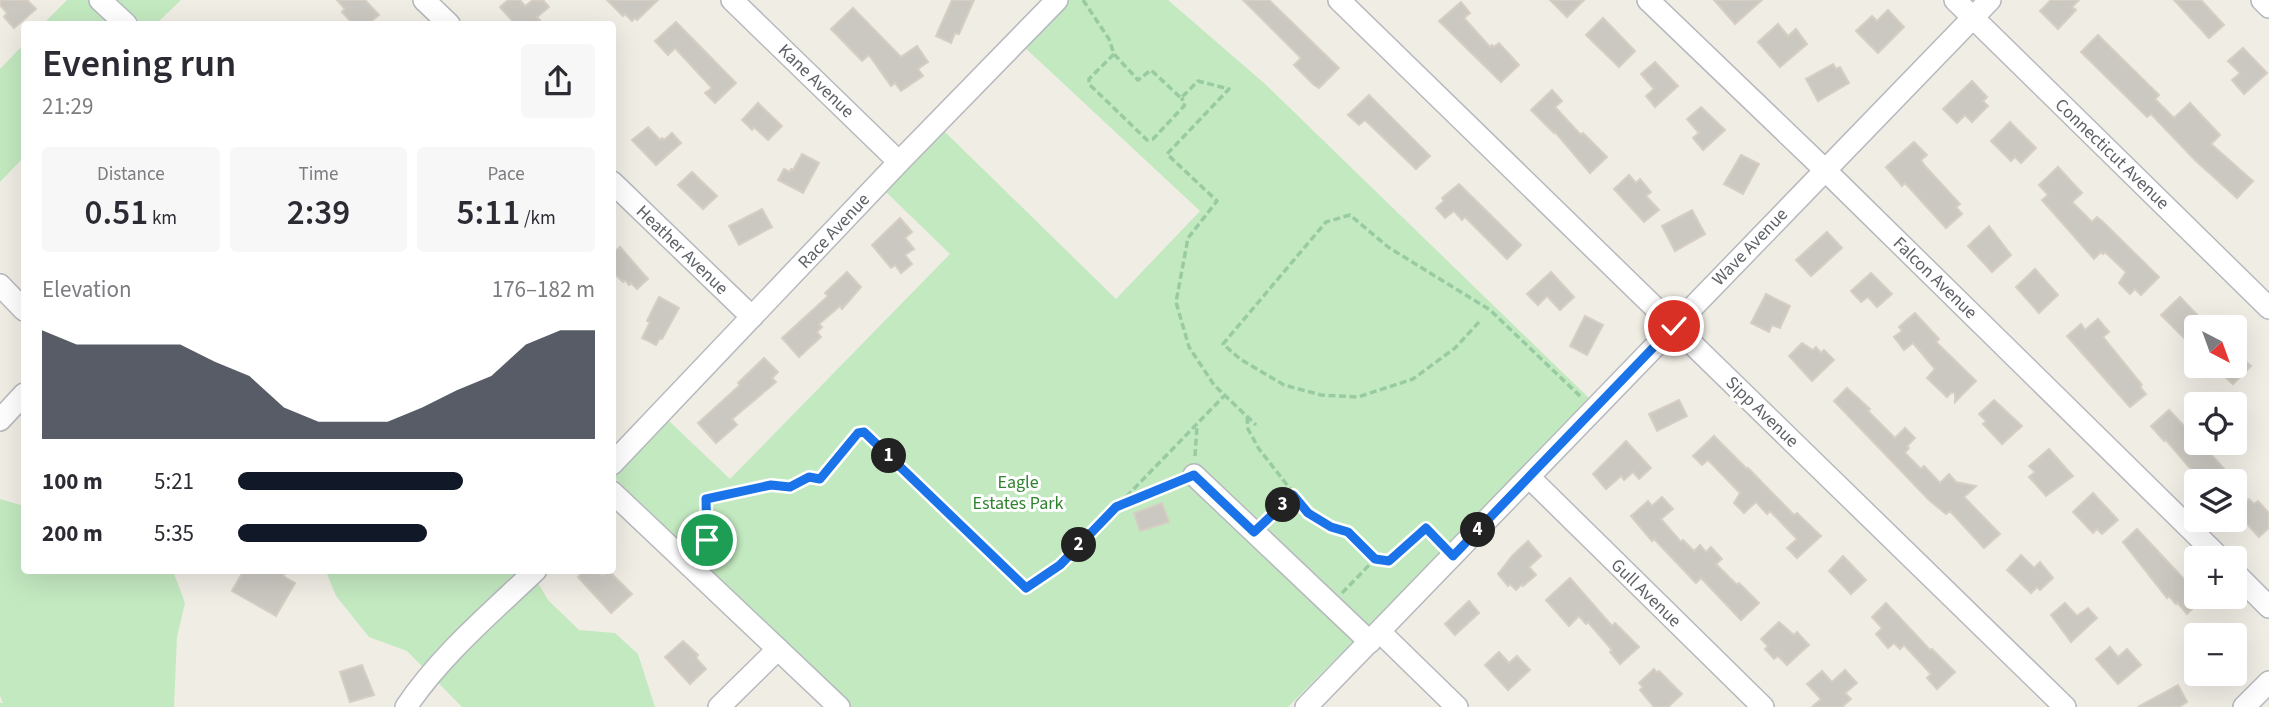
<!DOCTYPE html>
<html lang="en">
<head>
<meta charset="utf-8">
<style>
	body { margin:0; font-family:"Source Sans 3",sans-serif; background:#f7f7f7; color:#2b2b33; height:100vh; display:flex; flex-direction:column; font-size:26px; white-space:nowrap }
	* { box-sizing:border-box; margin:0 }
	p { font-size:23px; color:#7c7c81 }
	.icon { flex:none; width:38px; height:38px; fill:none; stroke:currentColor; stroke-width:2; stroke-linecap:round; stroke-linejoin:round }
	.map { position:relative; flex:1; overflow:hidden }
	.panel { position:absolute; left:21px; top:21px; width:595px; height:553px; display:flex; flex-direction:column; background:#fff; border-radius:7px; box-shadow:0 7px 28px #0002 }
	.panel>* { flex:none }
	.needle { width:46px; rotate:139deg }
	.fabs { position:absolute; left:2184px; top:315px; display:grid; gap:14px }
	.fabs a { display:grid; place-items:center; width:63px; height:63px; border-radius:7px; background:#fff; box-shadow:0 7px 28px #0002; font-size:35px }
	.pin { position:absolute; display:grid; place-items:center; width:60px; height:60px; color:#fff; margin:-30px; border:4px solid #fff; border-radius:50%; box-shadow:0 2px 7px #0007 }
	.km { position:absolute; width:35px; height:35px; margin:-18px; border-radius:50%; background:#222; color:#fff; font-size:19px; line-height:35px; text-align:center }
	.round { display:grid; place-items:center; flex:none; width:74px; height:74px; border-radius:7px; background:#f7f7f7 }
	.summary { display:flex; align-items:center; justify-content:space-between; height:119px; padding:0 21px }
	h1 { font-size:38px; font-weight:600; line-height:52px }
	.stats { display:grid; grid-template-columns:repeat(3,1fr); gap:10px; height:119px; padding:7px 21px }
	.stats div { display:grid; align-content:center; border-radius:7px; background:#f7f7f7; text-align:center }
	.stats b { font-size:35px; font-weight:600 }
	.stats small { font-size:19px; font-weight:400 }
	.stats p { font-size:19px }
	.chart { height:196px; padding:14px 21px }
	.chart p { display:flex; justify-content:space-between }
	.chart svg { width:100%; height:126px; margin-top:7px; fill:#111827; opacity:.7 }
	ul { padding:0 21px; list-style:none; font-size:23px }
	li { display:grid; grid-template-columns:112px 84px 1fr; align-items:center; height:52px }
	li i { height:18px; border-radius:9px; background:#111827 }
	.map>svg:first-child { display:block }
	.green { fill:#c3e9c0 }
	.building { fill:#cbc8c2; stroke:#d6cec3; stroke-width:2 }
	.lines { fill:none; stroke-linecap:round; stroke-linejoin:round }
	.minor-casing { stroke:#b6b9bd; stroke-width:24 }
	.path { stroke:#99cba3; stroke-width:3.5; stroke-dasharray:7 3.5; stroke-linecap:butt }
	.minor { stroke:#fff; stroke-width:21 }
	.route-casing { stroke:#fff; stroke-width:14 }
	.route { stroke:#1a73e8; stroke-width:9 }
	.labels { text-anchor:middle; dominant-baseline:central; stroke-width:6; stroke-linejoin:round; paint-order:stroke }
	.street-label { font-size:18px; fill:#5d6267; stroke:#fff }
	.park-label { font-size:18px; fill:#30832f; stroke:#fff }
</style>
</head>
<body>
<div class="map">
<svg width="2269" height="707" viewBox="0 0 2269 707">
	<rect width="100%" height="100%" fill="#f0ede5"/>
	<g class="green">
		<path d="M67 0H181L156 24H43Z"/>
		<path d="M1067 0H1168L1264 83 1592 401 1288 707H851L614 477 668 420 730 479 950 254 886 192 944 131 1116 299 1200 211 1022 45Z"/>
		<path d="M24 44V157L0 182V69Z"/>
		<path d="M0 499 24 506V570L173 571 185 603 177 637 174 707H0V703H3L0 696Z"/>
		<path d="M326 571H531L548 600 579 630 615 633 638 654 655 707H462L407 651 369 637 336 596Z"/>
	</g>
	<g class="building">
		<path d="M0 0H27L36 9 14 28 4 17 7 13 0 5Z"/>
		<path d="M337 0H365L379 15 368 24H353L342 12 345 9Z"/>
		<path d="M508 0H520L525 6 533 0H543L549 7 537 17 543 24H515L500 7Z"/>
		<path d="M607 0H658L637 20 635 18 632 21 625 14 623 16Z"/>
		<path d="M952 0H974L959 34 955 33 951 43 936 36Z"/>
		<path d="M1243 0H1269L1339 68 1319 88 1314 85 1294 65 1301 58Z"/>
		<path d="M1550 0H1584L1567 17Z"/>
		<path d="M1714 0H1762L1735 24Z"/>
		<path d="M2051 0H2079L2072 7 2076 10 2058 29 2040 11Z"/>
		<path d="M2174 0H2201L2224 25 2209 38Z"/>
		<path d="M1461 2 1470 13 1464 18 1490 47 1492 45 1494 47 1499 43 1519 65 1501 82 1439 21Z"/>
		<path d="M853 8 901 57 917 46 928 62 918 69 923 76 901 91 895 83 891 86 869 55 862 61 831 29Z"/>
		<path d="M1888 10 1904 27 1878 53 1856 31 1872 16 1877 21Z"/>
		<path d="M1603 18 1635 51 1619 67 1586 35Z"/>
		<path d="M676 22 736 83 715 103 705 93 712 88 675 48 668 55 655 41Z"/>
		<path d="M1778 24 1788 36 1796 29 1807 44 1780 67 1758 42Z"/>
		<path d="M2098 35 2159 95 2155 99 2174 118 2190 103 2220 135 2211 144 2253 181 2237 198 2195 160 2151 114 2147 117 2081 52Z"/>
		<path d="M2243 48 2267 73 2244 94 2232 80 2240 73 2228 61Z"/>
		<path d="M1655 62 1678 86 1655 107 1646 96 1654 89 1641 74Z"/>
		<path d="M1833 64 1836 69 1840 67 1849 83 1818 101 1806 79Z"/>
		<path d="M1972 81 1987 97 1983 101 1988 106 1972 122 1965 115 1957 123 1943 109Z"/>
		<path d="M1552 90 1562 101 1555 107 1581 135 1583 133 1607 157 1590 173 1555 132 1554 133 1531 110Z"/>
		<path d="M1369 95 1430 156 1416 169 1365 120 1359 125 1348 115Z"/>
		<path d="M758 103 782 126 768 140 754 127 752 130 742 120Z"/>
		<path d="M1701 107 1725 130 1703 150 1693 138 1699 133 1687 119Z"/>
		<path d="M2010 122 2036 148 2021 163 2015 157 2011 161 1991 141Z"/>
		<path d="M648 127 660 140 662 138 664 140 672 133 681 143 656 165 632 140Z"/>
		<path d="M1914 142 1927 155 1921 160 1925 166 1960 204 1956 207 1962 214 1946 228 1905 183 1902 186 1886 167Z"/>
		<path d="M802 154 819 163 803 193 778 180 784 169 790 172 791 169 793 170Z"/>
		<path d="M1741 155 1759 164 1743 194 1724 184Z"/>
		<path d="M2058 167 2082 193 2072 202 2092 222 2097 217 2102 221 2159 277 2141 295 2135 289 2130 294 2119 283 2126 272 2105 252 2103 254 2101 252 2094 259 2042 200 2048 195 2039 185Z"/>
		<path d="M692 172 717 196 703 209 678 185Z"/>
		<path d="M1629 175 1636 183 1640 179 1651 192 1646 196 1659 210 1644 222 1614 189Z"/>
		<path d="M1459 184 1521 245 1507 259 1465 217 1462 220 1454 211 1445 218 1436 208 1444 201 1442 198Z"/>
		<path d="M762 209 772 227 739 245 729 226Z"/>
		<path d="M1692 210 1705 234 1675 251 1662 226Z"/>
		<path d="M900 218 912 232 905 238 914 249 905 255 912 264 901 273 895 265 891 268 872 245Z"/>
		<path d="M1989 226 2011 255 1992 272 1968 246Z"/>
		<path d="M1827 232 1842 248 1811 276 1796 260Z"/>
		<path d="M620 247 648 279 637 289 631 283 629 285 625 280 623 282 612 271V254Z"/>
		<path d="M2035 269 2058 295 2039 313 2016 287Z"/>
		<path d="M847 272 861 287 842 309 840 306 819 324 822 327 817 332 821 337 799 357 782 338 828 296 825 293Z"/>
		<path d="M1551 272 1574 297 1560 310 1547 296 1538 305 1527 294Z"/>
		<path d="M1871 273 1892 294 1877 307 1868 297 1861 302 1851 291Z"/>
		<path d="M1766 294 1790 306 1780 328 1772 325 1769 332 1751 323Z"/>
		<path d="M659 297 679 308 662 339 660 338 656 345 642 338 650 322 647 321Z"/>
		<path d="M2180 297 2205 323 2200 327H2196V331L2187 341 2161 315Z"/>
		<path d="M1915 313 1939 339 1936 342 1976 381 1955 402V394L1952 392 1947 397 1927 378 1935 369 1913 343 1904 350 1894 337 1902 331 1899 327Z"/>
		<path d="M1585 316 1603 325 1587 355 1570 346Z"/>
		<path d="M2098 319 2109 332 2103 337 2142 385 2140 387 2146 394 2130 407 2067 336 2081 324 2085 330Z"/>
		<path d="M1802 343 1813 350 1816 347 1821 353 1824 350 1834 360 1812 381 1789 356Z"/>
		<path d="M2235 351 2251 366 2233 384 2213 366H2235Z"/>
		<path d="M764 358 778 372 772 378 776 382 732 419 737 425 716 443 698 423 740 385 738 383Z"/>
		<path d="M1847 388 1870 409 1868 411 1895 438 1905 428 1915 438 1907 446 1909 448 1905 453 1921 469 1924 466 1940 483 1949 474 1956 482 1976 486 1964 497 2000 534 1984 548 1950 511 1946 514 1929 500 1834 401Z"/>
		<path d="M1679 400 1687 416 1657 431 1649 414Z"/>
		<path d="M1994 400 2022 426 2002 444 1983 424 1986 421 1979 414Z"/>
		<path d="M2169 410 2188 430 2185 432 2204 453 2208 451 2235 481H2201L2166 440 2164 441 2151 426Z"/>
		<path d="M1714 436 1747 469 1748 468 1794 515 1797 513 1821 536 1797 558 1787 548 1797 539 1770 511 1767 514 1756 502 1744 513 1734 503 1740 493 1708 460 1702 465 1693 456Z"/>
		<path d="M1626 441 1651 468 1639 479 1633 472 1624 480 1621 476 1606 489 1593 474Z"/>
		<path d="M2049 449 2073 476 2046 496 2029 477 2035 472 2029 466Z"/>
		<path d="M2093 493 2118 520 2102 534 2097 529 2093 533 2073 512Z"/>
		<path d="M1662 497 1673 509 1661 519 1681 542 1683 540 1694 551 1700 545 1706 552 1711 547 1722 559 1716 564 1737 585 1739 583 1759 603 1741 620 1701 578 1696 583 1654 539 1652 541 1631 516 1648 501 1652 506Z"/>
		<path d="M2249 499 2254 504 2258 501 2269 513V528L2259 537 2235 511Z"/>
		<path d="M1162 503 1169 522 1140 531 1134 513Z"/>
		<path d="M2137 529 2196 592V605L2187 614 2177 602 2176 604 2169 596 2167 598 2123 542Z"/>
		<path d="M1528 541 1541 556 1529 567 1536 575 1523 586 1522 584 1516 590 1510 584 1508 586 1498 574 1512 556Z"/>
		<path d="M2021 555 2034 568 2040 562 2053 578 2040 590 2037 587 2031 593 2007 570Z"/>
		<path d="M1843 556 1866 580 1851 594 1829 571Z"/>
		<path d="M244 570H287L283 576 295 583 276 616 232 591Z"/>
		<path d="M585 570H597L602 576 609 571 632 594 611 613 578 577Z"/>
		<path d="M1570 578 1612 626 1615 623 1639 647 1620 664 1610 652 1612 650 1588 622 1586 624 1579 616 1569 626 1546 600Z"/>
		<path d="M1469 601 1479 613 1455 635 1445 624Z"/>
		<path d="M1886 603 1930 650 1932 649 1955 672 1937 689 1927 678 1931 674 1904 645 1900 649 1894 643 1888 648 1876 634 1882 628 1872 617Z"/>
		<path d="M2065 603 2077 616 2088 608 2097 618 2071 642 2051 615Z"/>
		<path d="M1779 622 1794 635 1797 632 1809 645 1787 665 1778 656 1774 659 1765 649 1768 646 1761 639Z"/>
		<path d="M683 641 698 655 696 658 706 669 690 684 665 657Z"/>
		<path d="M2110 647 2118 657 2127 649 2141 665 2118 684 2096 659Z"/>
		<path d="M1499 652 1509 663 1517 656 1530 670 1508 690 1485 665Z"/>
		<path d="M362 665 374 695 350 702 340 672Z"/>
		<path d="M1654 669 1657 673 1659 671 1682 694 1668 707H1654L1640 690 1643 687 1639 683Z"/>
		<path d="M1845 670 1857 683 1845 693 1851 699 1842 707H1812L1821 699 1807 684 1822 671 1832 682Z"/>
		<path d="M2178 685 2187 702 2179 707H2138Z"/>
	</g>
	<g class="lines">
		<g class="minor-casing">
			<g id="minor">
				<path d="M100 0 126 24"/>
				<path d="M424 0 449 24"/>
				<path d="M732 0 899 162"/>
				<path d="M1339 0 2065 707"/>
				<path d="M1648 0 1824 169 2220 558"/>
				<path d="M1955 0 2269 308"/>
				<path d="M2262 0 2269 7"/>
				<path d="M612 182 752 317"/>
				<path d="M0 285 24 310"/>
				<path d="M0 420 24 394"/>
				<path d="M612 464 899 162 1057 0"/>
				<path d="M1194 475 1370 642"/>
				<path d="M1530 478 1763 707"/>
				<path d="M612 492 839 707"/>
				<path d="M2235 573 2269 607"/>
				<path d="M1380 632 1457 707"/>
				<path d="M406 707C441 655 491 613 536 570"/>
				<path d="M719 707 778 649"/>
				<path d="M1306 707 1990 0"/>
				<path d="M2244 707 2269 682"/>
			</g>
		</g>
		<g class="path">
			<path d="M1083 0 1109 39 1114 54 1138 80 1151 70 1181 98 1198 81 1229 89 1167 154 1217 201 1188 238 1176 302 1189 347 1214 385 1256 425"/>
			<path d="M1114 54 1089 79V84L1147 140 1153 139 1184 106 1185 102 1181 98"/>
			<path d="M1479 322 1455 348 1413 379 1358 397 1321 395 1284 385 1240 359 1223 344 1326 222 1350 215 1388 247 1490 310 1581 397"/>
			<path d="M1247 417 1248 429 1259 449 1309 513 1331 527 1348 532 1375 559 1389 561 1426 528 1439 542"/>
			<path d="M1195 456 1197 426"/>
			<path d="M1120 505 1178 481"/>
			<path d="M1266 520 1293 495"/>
			<path d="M701 550 707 540 706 499 771 485 790 487 809 477 820 479 857 433 865 432 1026 588 1060 565 1224 396"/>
			<path d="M1342 593 1375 559"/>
		</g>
		<use href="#minor" class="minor"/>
	</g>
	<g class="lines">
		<g class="route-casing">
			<path id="route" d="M707 540 706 499 771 485 790 487 809 477 820 479 858 433 864 432 1026 588 1060 565 1116 507 1194 475 1254 532 1293 495 1308 513 1331 527 1348 532 1375 559 1389 561 1426 528 1453 556 1674 326"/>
		</g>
		<use href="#route" class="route"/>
	</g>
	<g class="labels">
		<g class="street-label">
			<text transform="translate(816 81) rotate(44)">Kane Avenue</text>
			<text transform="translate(2112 154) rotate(44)">Connecticut Avenue</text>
			<text transform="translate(834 231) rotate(-47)">Race Avenue</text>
			<text transform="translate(1750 247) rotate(-46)">Wave Avenue</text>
			<text transform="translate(682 250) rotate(44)">Heather Avenue</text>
			<text transform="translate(1935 278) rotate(44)">Falcon Avenue</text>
			<text transform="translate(1762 412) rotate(44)">Sipp Avenue</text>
			<text transform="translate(1646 593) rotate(44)">Gull Avenue</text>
		</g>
		<g class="park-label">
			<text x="1018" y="482">Eagle<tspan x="1018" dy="21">Estates Park</tspan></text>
		</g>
	</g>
</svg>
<div class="fabs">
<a><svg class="needle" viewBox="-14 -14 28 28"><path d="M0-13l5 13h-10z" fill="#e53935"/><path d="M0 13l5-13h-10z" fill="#7c7c81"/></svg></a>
<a><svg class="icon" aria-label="locate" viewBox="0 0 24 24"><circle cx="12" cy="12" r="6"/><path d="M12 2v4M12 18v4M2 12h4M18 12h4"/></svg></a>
<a><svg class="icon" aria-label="layers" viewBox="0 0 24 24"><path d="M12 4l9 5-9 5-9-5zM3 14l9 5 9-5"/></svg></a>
<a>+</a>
<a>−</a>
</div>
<div class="pin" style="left:707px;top:540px;background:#1e9e55"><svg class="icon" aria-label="arrive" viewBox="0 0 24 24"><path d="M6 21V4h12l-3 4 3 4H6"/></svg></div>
<div class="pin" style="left:1674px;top:326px;background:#d93025"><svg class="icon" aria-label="check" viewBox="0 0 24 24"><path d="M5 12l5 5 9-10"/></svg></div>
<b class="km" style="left:889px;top:456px">1</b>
<b class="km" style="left:1079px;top:545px">2</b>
<b class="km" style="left:1283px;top:505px">3</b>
<b class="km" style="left:1478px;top:530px">4</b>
<section class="panel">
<div class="summary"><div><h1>Evening run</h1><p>21:29</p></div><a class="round"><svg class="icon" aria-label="share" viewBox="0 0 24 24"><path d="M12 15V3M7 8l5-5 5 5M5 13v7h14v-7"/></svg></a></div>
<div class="stats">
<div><p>Distance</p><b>0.51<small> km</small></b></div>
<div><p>Time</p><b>2:39</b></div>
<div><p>Pace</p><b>5:11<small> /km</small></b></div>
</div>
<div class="chart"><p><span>Elevation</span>176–182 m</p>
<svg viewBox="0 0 160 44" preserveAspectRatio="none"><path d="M0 44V6L10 11L20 11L30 11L40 11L50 17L60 22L70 33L80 38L90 38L100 38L110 33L120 27L130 22L140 11L150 6L160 6V44z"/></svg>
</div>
<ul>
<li><b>100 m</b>5:21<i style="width:63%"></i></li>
<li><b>200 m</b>5:35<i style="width:53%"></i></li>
</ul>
</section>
</div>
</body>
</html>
